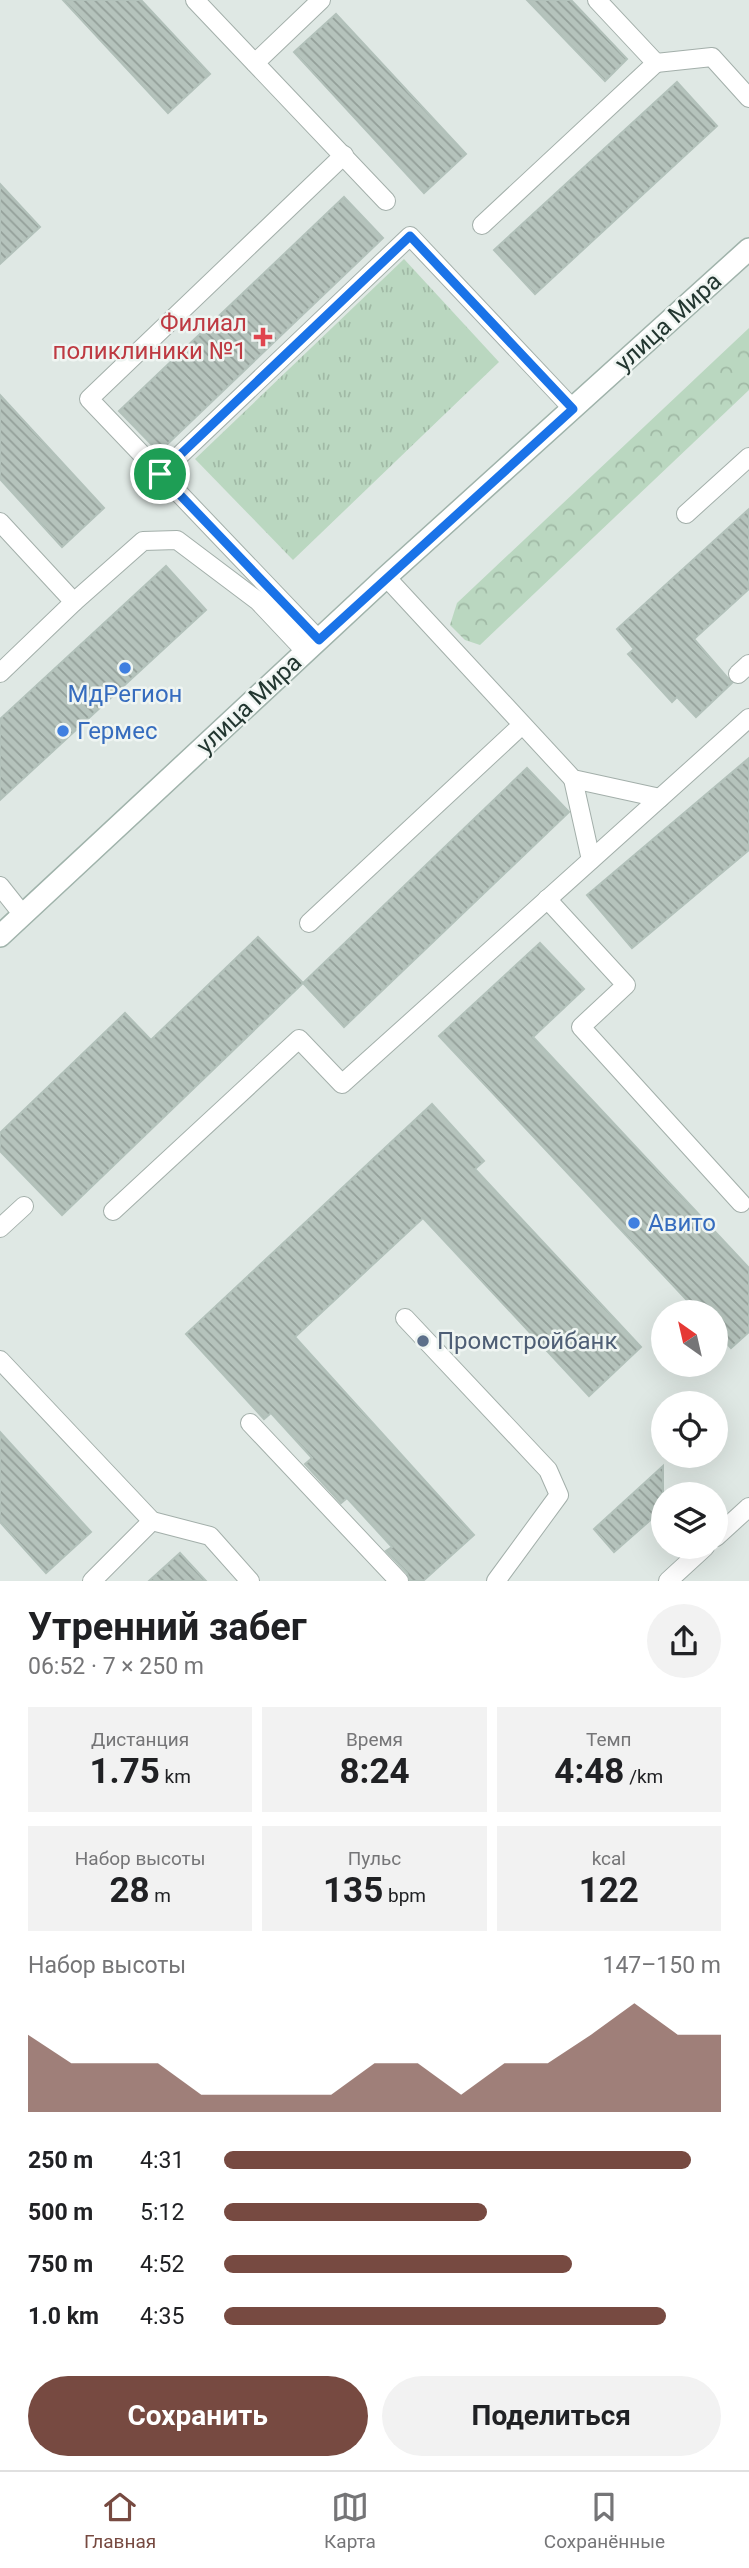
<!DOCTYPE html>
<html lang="ru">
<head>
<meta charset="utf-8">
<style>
	body { margin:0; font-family:Roboto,sans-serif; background:#f2f2f2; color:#202124; height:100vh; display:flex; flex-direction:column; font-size:26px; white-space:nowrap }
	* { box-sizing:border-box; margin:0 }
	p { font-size:23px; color:#757577 }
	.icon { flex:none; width:38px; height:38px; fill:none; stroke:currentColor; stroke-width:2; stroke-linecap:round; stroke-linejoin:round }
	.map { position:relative; height:1581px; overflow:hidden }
	.details { display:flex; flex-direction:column; background:#fff; flex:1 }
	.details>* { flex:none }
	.needle { width:46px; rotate:326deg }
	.tools { position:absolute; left:651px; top:1300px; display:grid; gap:14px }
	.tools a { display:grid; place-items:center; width:77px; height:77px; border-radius:50%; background:#fff; box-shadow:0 7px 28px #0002; font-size:35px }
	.pin { position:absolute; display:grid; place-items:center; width:60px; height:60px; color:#fff; margin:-30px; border:4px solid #fff; border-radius:50%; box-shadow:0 2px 7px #0007 }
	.round { display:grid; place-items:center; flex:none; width:74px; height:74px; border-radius:37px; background:#f2f2f2 }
	.overview { display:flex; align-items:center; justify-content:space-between; height:119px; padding:0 28px }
	h1 { font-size:38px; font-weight:700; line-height:52px }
	.stats { display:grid; grid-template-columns:repeat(3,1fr); gap:10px; height:119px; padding:7px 28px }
	.stats div { display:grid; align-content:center; border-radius:0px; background:#f2f2f2; text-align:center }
	.stats b { font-size:35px; font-weight:700 }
	.stats small { font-size:19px; font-weight:400 }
	.stats p { font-size:19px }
	.chart { height:196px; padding:14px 28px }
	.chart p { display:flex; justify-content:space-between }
	.chart svg { width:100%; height:126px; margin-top:7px; fill:#774a41; opacity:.7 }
	.button { display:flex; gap:14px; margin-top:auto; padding:14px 28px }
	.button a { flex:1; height:80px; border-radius:42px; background:#774a41; color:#fff; font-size:28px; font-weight:700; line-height:80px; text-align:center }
	.button a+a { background:#f2f2f2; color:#202124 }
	ul { padding:0 28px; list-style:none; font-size:23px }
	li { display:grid; grid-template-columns:112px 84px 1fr; align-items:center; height:52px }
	li i { height:18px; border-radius:9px; background:#774a41 }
	.menu { display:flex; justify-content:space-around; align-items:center; height:98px; border-top:2px solid #e0e0e0; background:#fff; font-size:19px; color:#757577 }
	.menu a { display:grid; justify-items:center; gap:4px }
	.menu .current { color:#774a41 }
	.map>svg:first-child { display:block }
	.grass { fill:url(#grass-tufts) }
	.forest { fill:url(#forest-crowns) }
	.building { fill:url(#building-back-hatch); stroke:#b2c1ba; stroke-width:2 }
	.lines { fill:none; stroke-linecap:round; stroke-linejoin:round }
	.lane-casing { stroke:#a3afaa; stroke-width:20 }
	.secondary-casing { stroke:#a0b3ab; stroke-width:24 }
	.lane { stroke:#fff; stroke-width:18 }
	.secondary { stroke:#fff; stroke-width:21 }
	.route-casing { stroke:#fff; stroke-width:14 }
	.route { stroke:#1a73e8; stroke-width:9 }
	.health-dot { fill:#e0444e; stroke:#eff5f2; stroke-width:2.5 }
	.shop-dot { fill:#3f7fe0; stroke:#eff5f2; stroke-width:2.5 }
	.service-dot { fill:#5c6f8a; stroke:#eff5f2; stroke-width:2.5 }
	.labels { text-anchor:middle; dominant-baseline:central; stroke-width:5; stroke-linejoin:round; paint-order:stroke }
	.street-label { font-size:24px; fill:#223630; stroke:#eff5f2 }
	.health-label { font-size:24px; fill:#be3a42; stroke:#eff5f2; text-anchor:end }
	.shop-label { font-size:24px; fill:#366cbe; stroke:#eff5f2; text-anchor:start }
	.service-label { font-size:24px; fill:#4e5e75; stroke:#eff5f2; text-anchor:start }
</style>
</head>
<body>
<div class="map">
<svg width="749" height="1581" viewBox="0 0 749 1581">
	<defs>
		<pattern id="grass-tufts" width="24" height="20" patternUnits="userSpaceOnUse" patternTransform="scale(1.75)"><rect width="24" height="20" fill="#bad7c0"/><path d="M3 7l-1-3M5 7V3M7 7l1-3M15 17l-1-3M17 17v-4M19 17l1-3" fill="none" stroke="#a0b9a5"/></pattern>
		<pattern id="forest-crowns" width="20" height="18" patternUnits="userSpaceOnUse" patternTransform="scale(1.75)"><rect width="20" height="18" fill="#bad7c0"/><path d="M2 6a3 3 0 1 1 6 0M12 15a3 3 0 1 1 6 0" fill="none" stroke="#a0b9a5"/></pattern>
		<pattern id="building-back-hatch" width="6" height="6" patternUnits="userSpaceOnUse" patternTransform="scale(1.75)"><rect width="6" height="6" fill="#b5c3bc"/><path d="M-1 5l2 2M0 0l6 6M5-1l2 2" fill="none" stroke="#939f99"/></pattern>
	</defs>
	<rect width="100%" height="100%" fill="#dfe8e4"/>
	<path class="grass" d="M404 259 499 362 293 560 195 459Z"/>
	<path class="forest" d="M749 328V390L480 645 465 640 450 625 457 603Z"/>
	<g class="building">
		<path d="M63 0H141L210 74 168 113Z"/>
		<path d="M527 0H571L627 59 605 81Z"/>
		<path d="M336 14 466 154 424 193 294 52Z"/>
		<path d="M677 82 717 126 535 294 494 250Z"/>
		<path d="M0 184 40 227 0 264Z"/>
		<path d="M344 197 383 238 159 452 119 411Z"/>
		<path d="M0 395 104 508 62 547 0 479Z"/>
		<path d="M749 509V589L694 639 732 683 696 717 677 697 672 702 628 654 634 649 617 629Z"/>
		<path d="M166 566 206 610 0 800V719Z"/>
		<path d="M749 758V850L632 948 587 895Z"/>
		<path d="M527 768 569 812 344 1027 303 983Z"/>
		<path d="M258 937 303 983 62 1215 0 1151V1133L125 1013 151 1040Z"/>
		<path d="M540 943 584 989 533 1037 749 1268V1332L731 1348 716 1332V1312H698L439 1036Z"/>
		<path d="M432 1104 484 1161 475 1169 641 1347 589 1396 423 1218 295 1337 474 1535 423 1581H410L407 1573 386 1551 392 1547 347 1498 341 1503 305 1464 312 1458 271 1413 264 1419 186 1334Z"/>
		<path d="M0 1432 91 1532 46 1573 0 1522Z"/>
		<path d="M663 1466V1509L614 1552 594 1529Z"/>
		<path d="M180 1553 206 1581H149Z"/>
	</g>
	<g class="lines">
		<g class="lane-casing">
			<g id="lane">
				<path d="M195 0 386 201"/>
				<path d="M597 0 656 63 712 57 749 98"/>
				<path d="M255 63 321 0"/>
				<path d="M482 225 656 63"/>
				<path d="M160 474 410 236 573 409"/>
				<path d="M686 514 749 457"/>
				<path d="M0 522 74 602 143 541 177 540 258 601 306 652"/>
				<path d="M386 577 573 779 660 798"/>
				<path d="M319 640 89 399 344 155"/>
				<path d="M0 673 74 602"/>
				<path d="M738 674 749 664"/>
				<path d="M573 779 591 860"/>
				<path d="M0 886 23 915"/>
				<path d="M547 899 626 985 581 1027 741 1203"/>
				<path d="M309 923 522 725"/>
				<path d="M113 1211 299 1039 342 1084 749 718"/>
				<path d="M0 1228 24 1206"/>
				<path d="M405 1318 548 1470 559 1495 496 1581"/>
				<path d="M0 1360 152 1521 92 1581"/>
				<path d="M250 1423 399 1581"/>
				<path d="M152 1521 210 1536 250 1581"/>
				<path d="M716 1537 749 1507"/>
				<path d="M668 1581 705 1547"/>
			</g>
		</g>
		<g class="secondary-casing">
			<path id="secondary" d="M0 936 386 577 749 249"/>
		</g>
		<use href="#lane" class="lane"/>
		<use href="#secondary" class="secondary"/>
	</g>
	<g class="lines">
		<g class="route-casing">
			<path id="route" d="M410 236 573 409 319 640 160 474Z"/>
		</g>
		<use href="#route" class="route"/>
	</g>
	<path class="health-dot" d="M259.5 326.5h7v7h7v7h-7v7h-7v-7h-7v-7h7z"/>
	<g class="shop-dot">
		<circle cx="125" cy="668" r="7"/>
		<circle cx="63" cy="731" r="7"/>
		<circle cx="634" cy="1223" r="7"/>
	</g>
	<circle class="service-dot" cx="423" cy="1341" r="7"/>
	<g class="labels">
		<g class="street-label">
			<text transform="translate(668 322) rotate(-42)">улица Мира</text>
			<text transform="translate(249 704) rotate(-43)">улица Мира</text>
		</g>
		<g class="health-label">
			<text x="247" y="323">Филиал<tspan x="247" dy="28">поликлиники №1</tspan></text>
		</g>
		<g class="shop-label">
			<text x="125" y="694" text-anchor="middle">МдРегион</text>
			<text x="77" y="731">Гермес</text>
			<text x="648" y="1223">Авито</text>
		</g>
		<g class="service-label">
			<text x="437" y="1341">Промстройбанк</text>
		</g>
	</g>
</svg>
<div class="tools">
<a><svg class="needle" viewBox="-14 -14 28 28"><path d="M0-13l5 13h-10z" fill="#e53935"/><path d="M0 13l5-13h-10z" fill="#757577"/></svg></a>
<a><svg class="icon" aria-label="locate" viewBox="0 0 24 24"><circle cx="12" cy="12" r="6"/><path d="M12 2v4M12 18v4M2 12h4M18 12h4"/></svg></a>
<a><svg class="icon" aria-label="layers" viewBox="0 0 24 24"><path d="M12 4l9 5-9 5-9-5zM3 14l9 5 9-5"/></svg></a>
</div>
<div class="pin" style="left:160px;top:474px;background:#1e9e55"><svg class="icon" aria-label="arrive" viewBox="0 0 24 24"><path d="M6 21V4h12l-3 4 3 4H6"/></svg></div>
</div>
<section class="details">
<div class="overview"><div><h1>Утренний забег</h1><p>06:52 · 7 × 250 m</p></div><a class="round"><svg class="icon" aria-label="share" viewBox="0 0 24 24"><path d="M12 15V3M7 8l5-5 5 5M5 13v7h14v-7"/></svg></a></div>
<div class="stats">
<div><p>Дистанция</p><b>1.75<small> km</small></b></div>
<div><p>Время</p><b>8:24</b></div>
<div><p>Темп</p><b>4:48<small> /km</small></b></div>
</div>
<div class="stats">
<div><p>Набор высоты</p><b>28<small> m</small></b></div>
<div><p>Пульс</p><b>135<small> bpm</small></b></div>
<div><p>kcal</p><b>122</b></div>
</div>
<div class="chart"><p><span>Набор высоты</span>147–150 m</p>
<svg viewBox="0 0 160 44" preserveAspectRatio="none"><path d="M0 44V17L10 27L20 27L30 27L40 38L50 38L60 38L70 38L80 27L90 27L100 38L110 27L120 27L130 17L140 6L150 17L160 17V44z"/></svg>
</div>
<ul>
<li><b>250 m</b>4:31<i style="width:94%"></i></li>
<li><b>500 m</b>5:12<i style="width:53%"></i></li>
<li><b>750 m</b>4:52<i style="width:70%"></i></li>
<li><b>1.0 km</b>4:35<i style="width:89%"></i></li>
</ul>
<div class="button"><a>Сохранить</a><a>Поделиться</a></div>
</section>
<nav class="menu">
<a class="current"><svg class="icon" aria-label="home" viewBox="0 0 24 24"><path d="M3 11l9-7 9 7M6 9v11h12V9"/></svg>Главная</a>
<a><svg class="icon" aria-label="map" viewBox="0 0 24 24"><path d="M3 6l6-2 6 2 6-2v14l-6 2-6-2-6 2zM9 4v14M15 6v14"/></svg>Карта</a>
<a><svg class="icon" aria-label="saved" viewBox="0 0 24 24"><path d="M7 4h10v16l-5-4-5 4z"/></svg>Сохранённые</a>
</nav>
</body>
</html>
